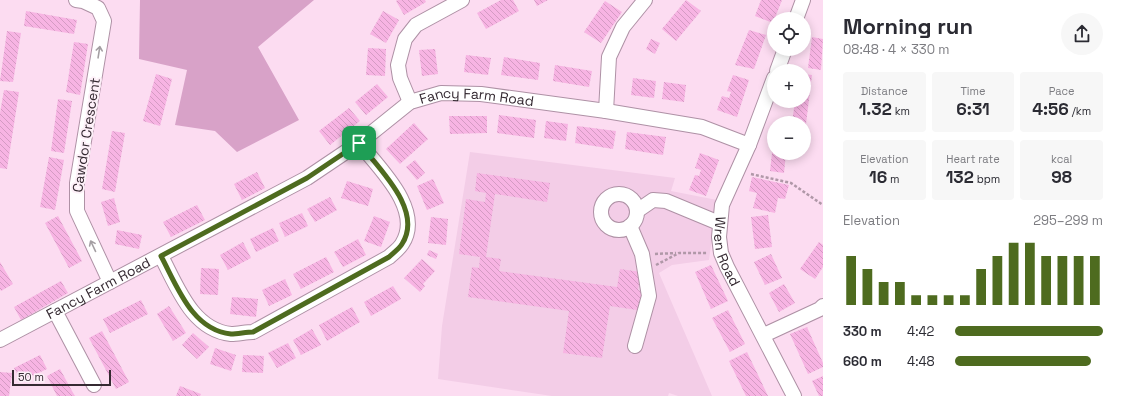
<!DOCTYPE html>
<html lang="en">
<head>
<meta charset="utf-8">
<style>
	body { margin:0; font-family:"Space Grotesk",sans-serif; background:#f7f7f7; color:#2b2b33; height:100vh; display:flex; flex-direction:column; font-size:15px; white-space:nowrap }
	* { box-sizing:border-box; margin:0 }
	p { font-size:13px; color:#7c7c81 }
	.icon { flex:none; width:22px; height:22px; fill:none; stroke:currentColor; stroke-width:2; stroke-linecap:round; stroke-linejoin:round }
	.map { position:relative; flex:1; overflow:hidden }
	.panel { display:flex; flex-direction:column; background:#fff; width:300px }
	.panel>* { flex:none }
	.controls { position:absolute; left:767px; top:12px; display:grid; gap:8px }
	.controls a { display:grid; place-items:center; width:44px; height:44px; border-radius:50%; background:#fff; box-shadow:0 2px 10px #0003; font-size:20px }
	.scale { position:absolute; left:12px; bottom:10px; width:99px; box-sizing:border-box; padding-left:4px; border:2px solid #352a32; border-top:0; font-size:11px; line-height:14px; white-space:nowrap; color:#352a32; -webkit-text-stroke:3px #fdf0f8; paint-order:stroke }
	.pin { position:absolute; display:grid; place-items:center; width:34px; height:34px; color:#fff; margin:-17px; border-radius:8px; box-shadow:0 2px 6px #0006 }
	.round { display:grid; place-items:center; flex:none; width:42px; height:42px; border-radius:21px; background:#f7f7f7 }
	.overview { display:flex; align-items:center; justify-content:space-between; height:68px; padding:0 20px }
	h1 { font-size:22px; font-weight:600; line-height:30px }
	.metrics { display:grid; grid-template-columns:repeat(3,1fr); gap:6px; height:68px; padding:4px 20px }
	.metrics div { display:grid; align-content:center; border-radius:4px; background:#f7f7f7; text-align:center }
	.metrics b { font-size:17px; font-weight:600 }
	.metrics small { font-size:11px; font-weight:400 }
	.metrics p { font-size:11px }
	.chart { height:112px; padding:8px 20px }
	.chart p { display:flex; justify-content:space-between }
	.chart svg { width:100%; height:72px; margin-top:4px; stroke:#4e6b1f; stroke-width:6 }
	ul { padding:0 20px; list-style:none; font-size:13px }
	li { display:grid; grid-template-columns:64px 48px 1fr; align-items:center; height:30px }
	li i { height:10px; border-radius:5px; background:#4e6b1f }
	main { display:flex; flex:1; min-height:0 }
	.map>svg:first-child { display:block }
	.built { fill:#f3cde7 }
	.park { fill:#d8a2c8 }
	.building { fill:url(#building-back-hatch) }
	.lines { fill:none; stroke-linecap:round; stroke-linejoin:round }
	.minor-casing { stroke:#ae91a5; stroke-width:16 }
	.path { stroke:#b098a8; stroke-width:2.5; stroke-dasharray:3 2; stroke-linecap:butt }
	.minor { stroke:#fff; stroke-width:14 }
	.oneway { stroke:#a49fa3 }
	.route-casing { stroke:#fff; stroke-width:8 }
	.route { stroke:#4e6b1f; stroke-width:5 }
	.labels { text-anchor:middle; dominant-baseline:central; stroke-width:4; stroke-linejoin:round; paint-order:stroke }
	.street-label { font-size:14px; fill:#352a32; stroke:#fdf0f8 }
</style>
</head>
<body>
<main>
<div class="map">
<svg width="823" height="396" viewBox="0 0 823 396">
	<defs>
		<pattern id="building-back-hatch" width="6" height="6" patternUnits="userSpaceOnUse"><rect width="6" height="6" fill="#f7b4e3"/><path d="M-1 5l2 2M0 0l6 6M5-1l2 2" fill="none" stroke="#d49bc3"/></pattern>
	</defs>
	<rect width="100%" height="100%" fill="#fcdcf1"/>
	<path class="built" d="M470 152 675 178 671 191 717 200 709 260 672 265 659 273 712 396H678L669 393 668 396H552L438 379 442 326Z"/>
	<path class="park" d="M140 0H314L258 47 299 120 237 152 215 131 175 125 187 70 139 59Z"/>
	<g class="building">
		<path d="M398 0H425L426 2 404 15 396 1Z"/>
		<path d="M501 0H513L519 11 486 29 477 13Z"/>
		<path d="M534 0H548L537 6Z"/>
		<path d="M686 0 701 11 676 41 662 29Z"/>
		<path d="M761 0H782L773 23 755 16Z"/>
		<path d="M605 1 622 12 601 43 584 32Z"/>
		<path d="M26 11 77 20 74 34 24 26Z"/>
		<path d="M383 11 399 20 386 43 370 34Z"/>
		<path d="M749 30 766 35 754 69 735 65Z"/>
		<path d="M7 31 21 33 13 82 0 81Z"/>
		<path d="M812 37 823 39 821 70 808 68Z"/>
		<path d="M651 39 660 43 655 54 646 49Z"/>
		<path d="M74 42 88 44 80 95 66 92Z"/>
		<path d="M368 48 386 49 385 76 366 75Z"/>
		<path d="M435 49 438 74 422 76 419 50Z"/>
		<path d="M466 55 491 58 488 75 464 72Z"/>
		<path d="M504 57 540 63 538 80 501 75Z"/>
		<path d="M555 65 592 71 589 87 553 81Z"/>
		<path d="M156 74 172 79 160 126 143 121Z"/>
		<path d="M804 74 812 75 805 132 804 123H792L795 101H804Z"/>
		<path d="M733 75 749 80 737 117 717 110 722 96 729 98 731 92 727 91Z"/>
		<path d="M633 78 656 81 654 98 631 95Z"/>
		<path d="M664 82 686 85 684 102 662 99Z"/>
		<path d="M377 84 388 97 366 115 355 102Z"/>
		<path d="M4 90 19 92 7 169 0 168V113Z"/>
		<path d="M58 99 72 101 64 153 51 151Z"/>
		<path d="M349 108 360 121 330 145 319 131Z"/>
		<path d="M499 115 536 120 534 138 497 133Z"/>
		<path d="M449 116H487V133L450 134Z"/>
		<path d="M546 121 568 124 566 141 544 138Z"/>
		<path d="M414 123 428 139 400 164 386 149Z"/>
		<path d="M577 126 616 131 613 149 575 143Z"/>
		<path d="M112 131 125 133 115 192 102 189Z"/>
		<path d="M627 132 666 137 663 155 625 149Z"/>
		<path d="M773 144 774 153H786L784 173 770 171Z"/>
		<path d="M700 153 719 160 706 196 689 190 695 175 699 176 701 170 695 168Z"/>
		<path d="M49 157 64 160 55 210 40 207Z"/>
		<path d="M415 160 425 173 417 180 406 167Z"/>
		<path d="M257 172 265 188 242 200 234 184Z"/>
		<path d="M477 173 550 183 547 202 495 194 486 257 501 259 499 271 617 287 620 269 641 272 638 290 646 292 644 311 610 306 602 358 563 353 569 311 468 297 472 267 479 268 480 257 459 254 466 199 485 202 486 193 475 191Z"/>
		<path d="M752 177 789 185 785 199 778 198 775 213 753 208 757 193 749 191Z"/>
		<path d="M433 179 444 203 427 210 417 186Z"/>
		<path d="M347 181 373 189 368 206 341 198Z"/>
		<path d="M330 197 337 210 315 222 307 209Z"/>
		<path d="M114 198 120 222 108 226 101 202Z"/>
		<path d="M197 205 205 220 171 237 163 222Z"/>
		<path d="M302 213 308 226 285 237 279 223Z"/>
		<path d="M768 215 772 247 755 249 751 217Z"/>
		<path d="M58 216 82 261 69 268 45 223Z"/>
		<path d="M374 216 390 222 381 247 364 241Z"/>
		<path d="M431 217 448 219 446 245 428 243Z"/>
		<path d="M273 228 279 241 256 252 250 239Z"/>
		<path d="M117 230 142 235 139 249 115 244Z"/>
		<path d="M358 239 366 255 343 267 334 252Z"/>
		<path d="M243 242 251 258 228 270 220 255Z"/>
		<path d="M819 242 823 245V267L815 279 800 269Z"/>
		<path d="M429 250 438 254 436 259 427 255Z"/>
		<path d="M771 254 782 278 765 285 754 262Z"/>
		<path d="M326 257 334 272 301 289 293 274Z"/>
		<path d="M422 259 435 271 423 284 425 286 420 292 404 278Z"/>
		<path d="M0 262 13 284 1 291 0 289Z"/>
		<path d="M711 265 728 301 711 309 695 272Z"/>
		<path d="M201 268 219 269 218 295 200 294Z"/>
		<path d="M285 279 292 295 269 306 262 290Z"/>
		<path d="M61 281 68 293 21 320 14 307Z"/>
		<path d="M784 284 795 303 779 312 769 293Z"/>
		<path d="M393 286 401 299 371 316 364 302Z"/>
		<path d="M232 297 258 299 256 317 230 314Z"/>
		<path d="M141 300 148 314 110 333 103 319Z"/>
		<path d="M169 306 186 333 173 341 157 314Z"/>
		<path d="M352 307 360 322 327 341 319 325Z"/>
		<path d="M728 310 745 344 730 352 712 318Z"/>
		<path d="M807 327 823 363V367L808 374 790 334Z"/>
		<path d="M312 329 321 345 301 355 293 340Z"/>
		<path d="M102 331 129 382 116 389 89 338Z"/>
		<path d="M193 333 209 347 197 359 182 345Z"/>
		<path d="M288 343 296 358 277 368 268 353Z"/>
		<path d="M215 348 236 355 231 371 210 364Z"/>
		<path d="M747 352 768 396H746L729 361Z"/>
		<path d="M40 355 47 369 21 381 14 368Z"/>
		<path d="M243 355 264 356 263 373 242 372Z"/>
		<path d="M60 369 72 391 75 396H57L47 376Z"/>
		<path d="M0 372 12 373 9 396H0Z"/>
		<path d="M823 376V396H819L812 381Z"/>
		<path d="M180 386 201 394 200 396H176Z"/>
	</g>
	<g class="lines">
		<g class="minor-casing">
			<g id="minor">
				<path d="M76 0 83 1 98 8 104 21 77 183V211L110 282"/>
				<path d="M796 19 803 0"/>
				<path d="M777 71 785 49"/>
				<path id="s1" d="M774 78 749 145 722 205 719 237 721 253 727 267 794 396"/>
				<path d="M410 102 400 78 398 65 405 39 416 25 462 0"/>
				<path d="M606 111 609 57 623 27 645 0"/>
				<circle cx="619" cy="212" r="18"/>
				<path d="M637 211 653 200 666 201 719 223"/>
				<path d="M630 226 642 254 649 296 635 346"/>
				<path d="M161 256C177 286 192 330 231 334 238 334 246 332 253 332L389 257C393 253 399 249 402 244 424 210 379 168 359 143"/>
				<path d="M55 311 94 385"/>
				<path d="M764 335 820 309 823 306"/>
				<path id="s2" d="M0 340 307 178 359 143 410 102 441 93 481 94 606 111 702 127 749 145"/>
			</g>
		</g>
		<g class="path">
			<path d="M751 174 791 183 823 205"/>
			<path d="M655 254 676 253"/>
			<path d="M656 265 679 253H708"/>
		</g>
		<use href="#minor" class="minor"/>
	</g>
	<defs><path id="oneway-shaft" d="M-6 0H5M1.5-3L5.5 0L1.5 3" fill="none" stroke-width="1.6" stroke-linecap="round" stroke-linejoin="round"/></defs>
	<g class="oneway">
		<use href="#oneway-shaft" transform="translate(99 52) rotate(-81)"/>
		<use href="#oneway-shaft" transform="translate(93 246) rotate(-115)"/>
	</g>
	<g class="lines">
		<g class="route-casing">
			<path id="route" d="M359 143C378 168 424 210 402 244 399 249 393 253 389 257L253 332C246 332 238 334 231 334 192 330 177 286 161 256L307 178Z"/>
		</g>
		<use href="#route" class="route"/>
	</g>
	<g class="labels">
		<g class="street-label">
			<text stroke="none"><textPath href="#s2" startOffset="543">Fancy Farm Road</textPath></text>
			<text transform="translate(86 135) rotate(-81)">Cawdor Crescent</text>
			<text stroke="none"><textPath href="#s1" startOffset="185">Wren Road</textPath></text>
			<text stroke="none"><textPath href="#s2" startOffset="111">Fancy Farm Road</textPath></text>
		</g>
	</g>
</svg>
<div class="controls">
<a><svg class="icon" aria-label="locate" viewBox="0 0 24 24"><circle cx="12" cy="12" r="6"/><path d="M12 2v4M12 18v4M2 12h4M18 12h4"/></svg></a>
<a>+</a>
<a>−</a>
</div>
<div class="scale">50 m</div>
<div class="pin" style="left:359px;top:143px;background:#1e9e55"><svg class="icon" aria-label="arrive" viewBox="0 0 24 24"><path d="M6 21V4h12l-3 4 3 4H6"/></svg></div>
</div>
<section class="panel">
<div class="overview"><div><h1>Morning run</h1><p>08:48 · 4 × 330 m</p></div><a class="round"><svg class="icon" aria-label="share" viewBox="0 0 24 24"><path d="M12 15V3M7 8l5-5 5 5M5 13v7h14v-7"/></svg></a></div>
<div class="metrics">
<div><p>Distance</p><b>1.32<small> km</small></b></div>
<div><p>Time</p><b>6:31</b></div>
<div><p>Pace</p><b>4:56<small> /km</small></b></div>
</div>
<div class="metrics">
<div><p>Elevation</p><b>16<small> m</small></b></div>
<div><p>Heart rate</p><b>132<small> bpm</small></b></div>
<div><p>kcal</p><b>98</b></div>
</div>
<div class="chart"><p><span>Elevation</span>295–299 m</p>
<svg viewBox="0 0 160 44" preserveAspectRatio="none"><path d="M5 44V14M15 44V22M25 44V30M35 44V30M45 44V38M55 44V38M65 44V38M75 44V38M85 44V22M95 44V14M105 44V6M115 44V6M125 44V14M135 44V14M145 44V14M155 44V14"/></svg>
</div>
<ul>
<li><b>330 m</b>4:42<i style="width:100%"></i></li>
<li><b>660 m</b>4:48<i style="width:92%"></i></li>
</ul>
</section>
</main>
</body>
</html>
